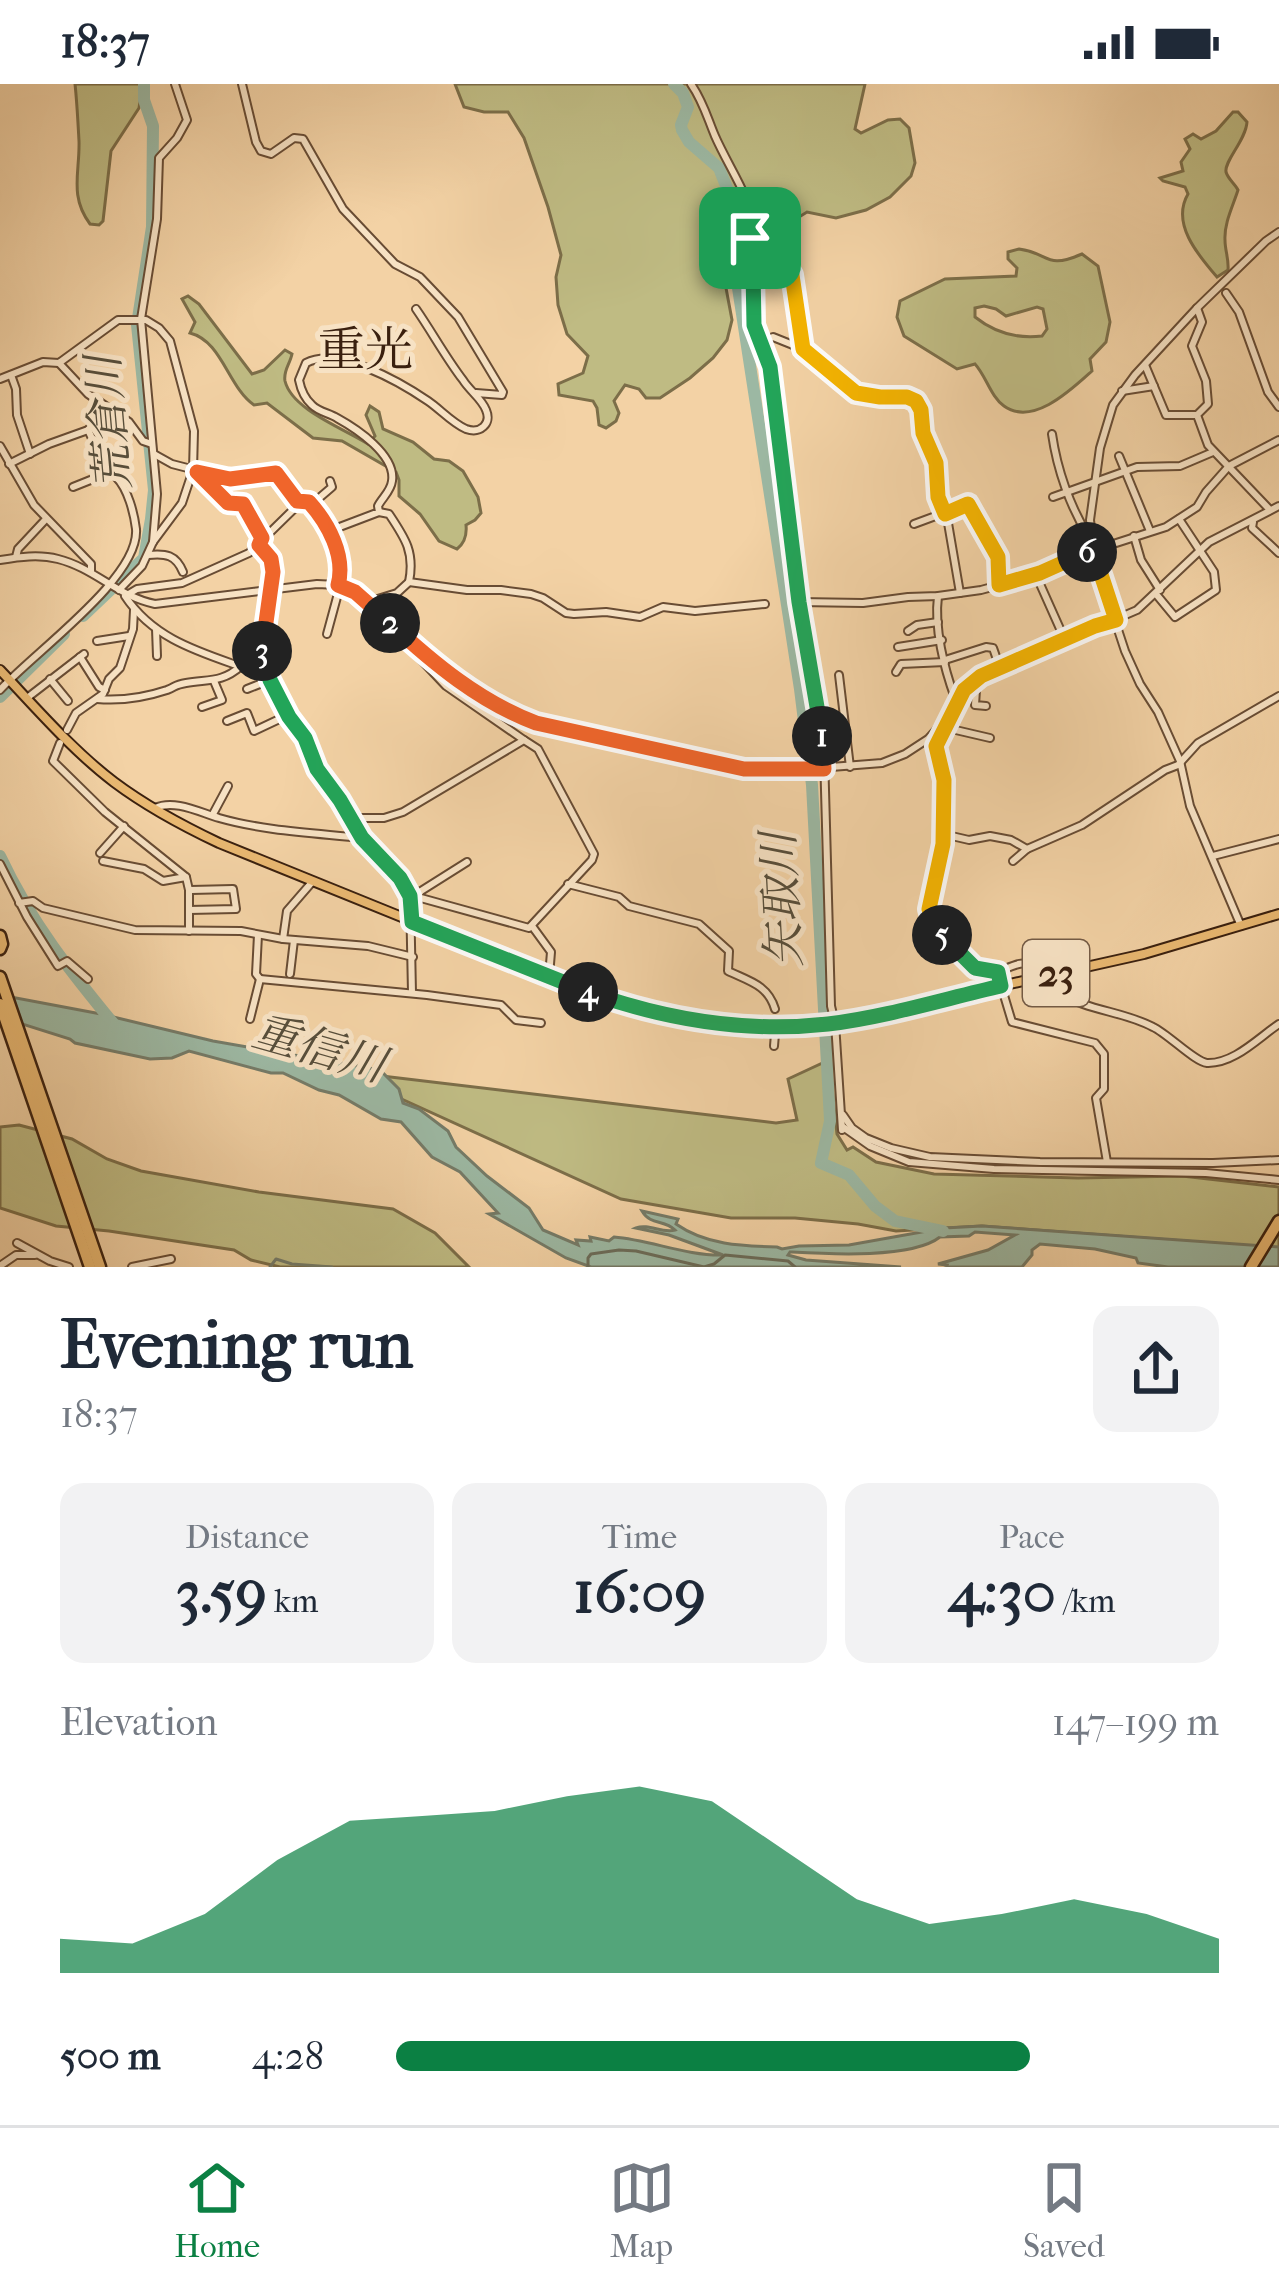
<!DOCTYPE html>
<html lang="en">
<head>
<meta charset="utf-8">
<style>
	body { margin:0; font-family:"IM FELL French Canon","Noto Serif JP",serif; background:#f2f2f3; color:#1f2937; height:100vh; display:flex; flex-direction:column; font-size:45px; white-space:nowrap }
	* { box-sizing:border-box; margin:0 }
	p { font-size:39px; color:#747a83 }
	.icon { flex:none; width:66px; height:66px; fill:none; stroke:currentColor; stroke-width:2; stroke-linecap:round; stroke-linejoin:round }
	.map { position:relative; height:1183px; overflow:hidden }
	.panel { display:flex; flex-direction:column; background:#fff; flex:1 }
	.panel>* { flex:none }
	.pin { position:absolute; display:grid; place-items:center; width:102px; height:102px; color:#fff; margin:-51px; border-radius:24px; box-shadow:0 6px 18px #0006 }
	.km { position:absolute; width:60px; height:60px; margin:-30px; border-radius:50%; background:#222; color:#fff; font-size:33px; line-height:60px; text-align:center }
	.round { display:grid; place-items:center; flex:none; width:126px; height:126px; border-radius:24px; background:#f2f2f3 }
	.summary { display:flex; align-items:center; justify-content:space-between; height:204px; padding:0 60px }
	h1 { font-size:66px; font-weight:700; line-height:90px }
	.figures { display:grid; grid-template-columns:repeat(3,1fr); gap:18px; height:204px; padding:12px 60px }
	.figures div { display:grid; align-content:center; border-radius:24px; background:#f2f2f3; text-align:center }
	.figures b { font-size:60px; font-weight:700 }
	.figures small { font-size:33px; font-weight:400 }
	.figures p { font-size:33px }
	.chart { height:336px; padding:24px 60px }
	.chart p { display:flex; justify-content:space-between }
	.chart svg { width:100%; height:216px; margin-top:12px; fill:#0b8043; opacity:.7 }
	ul { padding:0 60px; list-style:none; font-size:39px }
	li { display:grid; grid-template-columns:192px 144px 1fr; align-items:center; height:90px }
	li i { height:30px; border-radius:15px; background:#0b8043 }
	.status { display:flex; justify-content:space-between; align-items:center; height:84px; padding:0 60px; background:#fff; direction:ltr }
	.status svg { height:33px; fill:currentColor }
	.menu { display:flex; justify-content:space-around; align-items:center; height:168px; border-top:3px solid #e0e1e3; background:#fff; font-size:33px; color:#747a83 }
	.menu a { display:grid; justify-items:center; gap:6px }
	.menu .on { color:#0b8043 }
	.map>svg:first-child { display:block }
	.green { fill:#bfbb83; stroke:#7c6e49; stroke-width:3; fill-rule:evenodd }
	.water { fill:#9cb8a3; stroke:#757b68; stroke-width:3 }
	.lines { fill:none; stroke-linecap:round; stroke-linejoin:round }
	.shore { stroke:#6b6c59; stroke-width:3 }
	.stream { stroke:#757b68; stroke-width:3 }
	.river { stroke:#9cb8a3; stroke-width:12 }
	.minor-casing { stroke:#684c34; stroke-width:10 }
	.major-casing { stroke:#3a200f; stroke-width:12 }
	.highway-casing { stroke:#3a200f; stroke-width:15 }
	.minor { stroke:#f7e2c4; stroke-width:6 }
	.major { stroke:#eab972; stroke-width:8 }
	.highway { stroke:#eab972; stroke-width:10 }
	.split-1-casing { stroke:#fff; stroke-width:24 }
	.split-2-casing { stroke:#fff; stroke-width:24 }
	.split-3-casing { stroke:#fff; stroke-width:24 }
	.split-4-casing { stroke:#fff; stroke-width:24 }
	.split-5-casing { stroke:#fff; stroke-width:24 }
	.split-6-casing { stroke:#fff; stroke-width:24 }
	.split-7-casing { stroke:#fff; stroke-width:24 }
	.split-1 { stroke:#22a559; stroke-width:15 }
	.split-2 { stroke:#f0652b; stroke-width:15 }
	.split-3 { stroke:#f0652b; stroke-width:15 }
	.split-4 { stroke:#22a559; stroke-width:15 }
	.split-5 { stroke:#22a559; stroke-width:15 }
	.split-6 { stroke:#f5b400; stroke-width:15 }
	.split-7 { stroke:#f5b400; stroke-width:15 }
	.labels { text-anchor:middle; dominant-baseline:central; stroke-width:10; stroke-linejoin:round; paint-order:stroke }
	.shield { fill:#f7e2c4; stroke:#735a45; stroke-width:3 }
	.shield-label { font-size:39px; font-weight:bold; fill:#3a200f }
	.water-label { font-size:45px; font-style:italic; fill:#574e3b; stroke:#f7e2c4 }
	.quarter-label { font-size:48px; fill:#3a200f; stroke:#f7e2c4 }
</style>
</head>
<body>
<div class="status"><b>18:37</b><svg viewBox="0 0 49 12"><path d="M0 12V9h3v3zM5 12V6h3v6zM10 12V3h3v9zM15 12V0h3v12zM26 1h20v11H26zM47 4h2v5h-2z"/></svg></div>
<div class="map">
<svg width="1279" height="1183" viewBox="0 0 1279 1183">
	<rect width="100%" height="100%" fill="#f3d2a5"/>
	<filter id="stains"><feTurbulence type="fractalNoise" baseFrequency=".00167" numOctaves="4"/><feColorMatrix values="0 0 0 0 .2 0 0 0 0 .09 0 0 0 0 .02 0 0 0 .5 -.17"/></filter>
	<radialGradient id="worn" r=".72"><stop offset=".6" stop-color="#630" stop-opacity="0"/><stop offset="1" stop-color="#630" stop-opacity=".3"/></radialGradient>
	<g class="green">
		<path d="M75 0H143L139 24 111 67 103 137 99 141 90 140C69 112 80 88 79 57 78 39 77 18 75 0Z"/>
		<path d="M455 0H865L855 45 861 49 888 36 900 35 909 44 915 79 911 92 890 113 866 126 836 134 807 128 783 143 724 150 717 156 732 236 727 256 713 274 690 294 660 314H646L639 305 625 301 614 317 619 329 616 337 606 344 599 341 597 324 593 317 559 311 558 300 583 289 588 272 567 250 558 221 556 193 561 171 548 123 524 54 508 28H484L464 23Z"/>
		<path d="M1233 28H1238L1247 38C1246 56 1224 77 1226 88 1228 95 1235 100 1238 106 1233 122 1224 139 1225 156 1225 167 1229 175 1228 186L1217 193C1197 170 1171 139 1188 110L1185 103 1163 97 1160 94 1183 87 1181 78 1190 65 1185 55 1193 50 1201 55 1216 47Z"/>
		<path d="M1019 165C1050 169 1045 186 1082 170L1098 182 1110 238 1106 258 1090 275 1092 287C1072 305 1033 343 1004 322 991 313 986 292 975 280L957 285 904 252 897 233 900 217 945 195 1016 192 1017 184 1008 175V168ZM984 222 996 225 1006 232 1037 223 1043 225 1047 245 1042 252C1017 255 995 249 975 233V224Z"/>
		<path d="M188 212 199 220 252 290 264 286 285 266 292 270C290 280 283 287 285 297 292 326 345 345 368 360L375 352 366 331 370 322 379 328 383 345 413 358 434 375 449 377 463 387 478 413 481 429 475 436 466 441C467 451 465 459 457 465L439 457 420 430 399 412V396L396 388 342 357 313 354 267 319 254 321C228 303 222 257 190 249L195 238 182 215Z"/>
		<path d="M829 976 837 1050 847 1066 853 1063 876 1078 934 1090 1078 1094 1182 1092 1279 1103V1164L982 1142 896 1147 858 1140 795 1134H731L621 1115 340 987 776 1039 797 1036 788 995Z"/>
		<path d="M19 1041 72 1055 107 1075 141 1087 259 1108 393 1125 435 1149 469 1183H280L251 1176 234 1166 109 1147 56 1142 0 1124V1043Z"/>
	</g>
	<path class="water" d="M0 911 101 930 213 957 380 986 399 1005 403 1019 419 1025 448 1047 456 1063 487 1092 529 1124 543 1146 578 1161 576 1156 591 1157 590 1153 609 1157 614 1153C651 1156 686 1172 723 1171L669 1151 636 1144C649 1139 662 1150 675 1146 664 1135 651 1142 642 1127L678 1135 676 1140C706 1161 741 1162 777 1163L782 1165 799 1162 849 1161 944 1144 982 1142 1279 1163V1183H1168L1138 1179 1136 1174 1095 1165 1040 1160 1032 1166V1171L1022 1183H946L947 1181 938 1180 988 1166 1015 1151 975 1148 969 1152 940 1153C912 1175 827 1170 790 1168L788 1171 806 1176 901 1183H591L566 1174 489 1130 498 1129 460 1088 432 1073 401 1038 381 1035 339 1011 319 1006 283 989H271L189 967 172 974 150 975 75 959 70 955 0 933Z"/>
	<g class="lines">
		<path class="shore" d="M588 1183V1174L591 1170 619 1166 636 1167 704 1183 714 1180 725 1171 788 1177 795 1183"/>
		<path class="stream" d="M270 1183 276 1175 292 1180 332 1183"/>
		<g class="river">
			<path d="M674 0 683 9 688 23 681 41 682 46 689 58 719 84 738 132 734 152 736 191 800 605 812 701 830 1037 821 1079 849 1091 875 1122 895 1137 943 1147"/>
			<path d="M83 532 144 474 151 435 154 406 137 241 152 143 153 42 144 16V0"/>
			<path d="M0 613 64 550"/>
			<path d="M0 772C32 840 70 887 117 944"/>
		</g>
		<g class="minor-casing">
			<g id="minor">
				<path d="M242 0 256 58 261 67 271 70 294 54 303 55 343 125 395 180 420 193 458 233 503 308 502 311 476 309"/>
				<path d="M691 0C703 17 707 33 715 52 729 84 751 113 756 149"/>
				<path d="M1226 209 1239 228 1268 308 1279 323"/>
				<path d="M1197 224 1202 238 1192 262 1206 297 1208 320 1197 331 1208 361 1270 426"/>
				<path d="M765 265 766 256 773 253 803 265"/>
				<path d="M59 279 88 310 129 338 143 357 152 360"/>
				<path d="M1145 281 1166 331H1197"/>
				<path d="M11 291 16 305 17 331 30 370"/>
				<path d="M0 295 43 278 59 279 118 236H146L159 244 170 257 194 347 193 386 182 419 153 458 142 482 119 506"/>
				<path d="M1122 307 1154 302"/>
				<path d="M1052 350C1057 385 1070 423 1089 453"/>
				<path d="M0 362 34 421 91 480V487"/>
				<path d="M154 370 172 380 230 395 276 389 297 417 309 418C328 439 346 472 338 501"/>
				<path d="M1119 372 1150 447"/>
				<path d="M9 380 49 360 88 346 106 325"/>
				<path d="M198 388 228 419 243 420 262 454"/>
				<path d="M73 403 108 389"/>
				<path d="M1053 413 1137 383 1180 382 1213 368"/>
				<path d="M311 421 332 403 330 397"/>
				<path d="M379 428 389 430C405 454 415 468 409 498L467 506H501L531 510 543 514 566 529 574 530 606 528 640 533 663 523 695 527 765 520"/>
				<path d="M1253 438 1252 444 1279 469"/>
				<path d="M914 440 968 420 998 473 999 501"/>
				<path d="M329 447 379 428 378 422C382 414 391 407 392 397 396 371 357 345 337 334 329 329 319 328 312 321 304 314 301 306 299 296L306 279C338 262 400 298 428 317 440 325 452 339 466 345 480 350 492 340 486 326 482 315 469 306 463 296 446 274 432 248 416 225"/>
				<path d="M1134 452 1141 476 1160 506"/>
				<path d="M153 458 157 410 141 235 157 135 159 74 177 54 187 36 175 0"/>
				<path d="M259 462 273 480 270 506"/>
				<path d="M148 471C166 469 176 471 183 488"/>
				<path d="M16 473 18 465 46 435"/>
				<path d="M0 476C19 473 39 470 58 475 94 484 119 513 155 520L317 500 338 501 355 508 417 563 470 605 517 632 536 639 744 685 793 686 882 679 905 670 928 655 937 645 955 615 981 593 1137 526 1209 458 1279 422"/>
				<path d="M1036 491 1065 556"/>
				<path d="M268 507 261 559 269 593 289 633 305 654 317 685 362 754 400 794 410 811 412 909"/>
				<path d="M1156 510 1175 533 1216 506 1214 488 1179 435"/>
				<path d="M127 511 137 505 182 499 249 469 300 419"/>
				<path d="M125 512C158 562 214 571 266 592"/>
				<path d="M938 512C934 544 944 584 955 614"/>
				<path d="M368 518 397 509 409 498"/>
				<path d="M799 518 863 519 908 513 938 512 981 506 1029 493 1082 470 1166 443 1197 423 1206 408 1229 382 1279 356"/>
				<path d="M156 545 157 572"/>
				<path d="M908 547 917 541 938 538"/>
				<path d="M327 550 340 502"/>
				<path d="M398 551 446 602 524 656"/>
				<path d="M97 557 129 552"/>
				<path d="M898 563 942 556"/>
				<path d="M80 573 99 603 105 606"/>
				<path d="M945 576 986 563 993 564 1000 584"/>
				<path d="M896 588 901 580 945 578"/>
				<path d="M839 591 850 683"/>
				<path d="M50 595 68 617"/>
				<path d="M970 603 976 606 975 621 986 622"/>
				<path d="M247 605 270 596"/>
				<path d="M0 606C33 569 140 494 136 445 134 429 128 405 116 393 114 391 111 390 109 388 99 377 95 359 88 346"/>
				<path d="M962 610 936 662 944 696 943 760 929 825 932 837 957 868 975 884 997 888 1012 938 1095 959 1104 970V1005L1096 1014 1107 1078"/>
				<path d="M27 614 84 570"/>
				<path d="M97 615C120 617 146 613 167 606 177 602 174 601 186 599 208 595 222 599 241 582"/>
				<path d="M202 623 222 616 214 597"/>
				<path d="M227 637 247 629 254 647 288 631"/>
				<path d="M947 644 990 654"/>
				<path d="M67 646 76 629 103 610 109 595 120 584 133 545 134 526"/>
				<path d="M60 659 53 677 105 728 186 793 189 806V847"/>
				<path d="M155 724C174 715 199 728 219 734 264 747 315 749 362 754"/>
				<path d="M213 730 228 702"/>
				<path d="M351 734H384L403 728 524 656 538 665 594 770 592 776 529 844 410 811"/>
				<path d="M943 750 969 756 990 752 1011 756 1027 765 1082 741 1165 686 1178 681 1198 659 1279 612"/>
				<path d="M100 769 124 742"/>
				<path d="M1213 772 1279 755"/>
				<path d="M103 777 144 785 163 797 186 793"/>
				<path d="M1013 777 1027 765"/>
				<path d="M0 780 27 833 56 879 58 882 67 877 88 895"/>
				<path d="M568 800 619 813 629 822 699 840 729 867 728 887C749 897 768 901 775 925"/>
				<path d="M416 813 421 807 467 778"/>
				<path d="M19 819 33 817 43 824 135 846 241 847 283 855 368 862 413 873"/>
				<path d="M189 826 236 825 233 805 191 806"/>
				<path d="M532 842 551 868 549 892"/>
				<path d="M1241 842 1190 722 1180 677 1158 628 1140 600 1125 567 1095 476 1090 436 1100 364 1113 321 1135 291 1197 224 1266 157 1279 148"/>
				<path d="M258 851 256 890 260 895"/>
				<path d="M283 855 287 827 313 797"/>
				<path d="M997 888C1007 885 1023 875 1033 881 1043 886 1048 901 1058 908 1087 927 1123 927 1153 943 1168 950 1195 978 1207 979 1234 980 1258 954 1279 940"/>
				<path d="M290 890 294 856"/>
				<path d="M250 935 260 895 427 911 501 921 516 936 541 939"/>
				<path d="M774 962 775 950"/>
				<path d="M843 1031 852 1044 866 1054 891 1064 930 1073 1040 1078 1213 1079 1279 1076"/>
				<path d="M843 1043 870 1062 909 1078 994 1085 1206 1089 1279 1096"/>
				<path d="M842 1046 835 939 831 922 824 670 799 518 770 283 754 241 753 187 748 160 756 149 784 177 792 191 803 265C823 276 835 298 855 308 876 319 903 304 919 321L923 349 936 379 937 408 948 439 960 509"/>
				<path d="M17 1159 50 1177 69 1183"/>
				<path d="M0 1182 16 1171H35"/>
				<path d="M132 1183 171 1175"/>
			</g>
		</g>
		<g class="major-casing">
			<path id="major" d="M0 586C36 624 72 666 114 698 146 722 183 742 219 759L577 904 637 924 681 933 742 941 784 942 835 939 1144 870 1279 830"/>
		</g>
		<g class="highway-casing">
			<g id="highway">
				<path d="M0 852 2 860 0 865"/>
				<path d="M0 893 100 1183"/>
				<path d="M0 920 90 1183"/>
				<path d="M1251 1183 1279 1137"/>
			</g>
		</g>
		<use href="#minor" class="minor"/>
		<use href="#major" class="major"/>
		<use href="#highway" class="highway"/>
	</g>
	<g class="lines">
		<g class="split-1-casing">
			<path id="split-1" d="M750 154 748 160 753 187 754 241 770 283 799 518 822 652"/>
		</g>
		<g class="split-2-casing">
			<path id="split-2" d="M390 539C433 579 480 618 536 639L744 685H824L822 652"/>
		</g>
		<g class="split-3-casing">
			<path id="split-3" d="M262 567 273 488 271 475 259 461 262 454 243 420 228 419 197 388 230 395 276 389 297 417 309 418C328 439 346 472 338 501L355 508 390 539"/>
		</g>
		<g class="split-4-casing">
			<path id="split-4" d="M262 567 270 596 289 633 305 654 317 685 340 716 362 754 400 794 410 812 412 838 588 908"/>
		</g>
		<g class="split-5-casing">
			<path id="split-5" d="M588 908C664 935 747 949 828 940 886 933 944 915 1001 902L998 888 975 884 942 851"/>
		</g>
		<g class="split-6-casing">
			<path id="split-6" d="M942 851 932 837 929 825 943 760 944 696 936 662 964 606 981 592 1095 542 1116 536 1093 466 1087 468"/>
		</g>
		<g class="split-7-casing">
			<path id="split-7" d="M750 154 756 148 784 177 792 191 803 265 856 309 880 313H907L916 317 921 326 923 349 936 379 938 413 945 430 968 420 998 473 999 501 1040 489 1087 468"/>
		</g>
		<use href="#split-1" class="split-1"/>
		<use href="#split-2" class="split-2"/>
		<use href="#split-3" class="split-3"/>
		<use href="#split-4" class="split-4"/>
		<use href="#split-5" class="split-5"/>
		<use href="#split-6" class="split-6"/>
		<use href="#split-7" class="split-7"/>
	</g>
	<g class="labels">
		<rect class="shield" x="1023" y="856" width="66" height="66" rx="9"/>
		<g class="shield-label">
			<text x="1056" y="889">23</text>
		</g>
		<g class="water-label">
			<text transform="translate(109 339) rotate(-95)">荒倉川</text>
			<text transform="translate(782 816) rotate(-93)">矢取川</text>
			<text transform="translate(319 965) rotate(16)">重信川</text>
		</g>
		<g class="quarter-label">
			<text x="365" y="266">重光</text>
		</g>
	</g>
	<rect width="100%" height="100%" filter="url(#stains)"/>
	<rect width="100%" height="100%" fill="url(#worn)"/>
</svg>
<div class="pin" style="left:750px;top:154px;background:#1e9e55"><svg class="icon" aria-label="arrive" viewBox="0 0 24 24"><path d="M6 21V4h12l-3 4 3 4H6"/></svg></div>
<b class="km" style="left:822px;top:652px">1</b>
<b class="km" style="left:390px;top:539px">2</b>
<b class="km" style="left:262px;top:567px">3</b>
<b class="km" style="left:588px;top:908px">4</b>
<b class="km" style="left:942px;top:851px">5</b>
<b class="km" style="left:1087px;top:468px">6</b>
</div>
<section class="panel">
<div class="summary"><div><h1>Evening run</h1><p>18:37</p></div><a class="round"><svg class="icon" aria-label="share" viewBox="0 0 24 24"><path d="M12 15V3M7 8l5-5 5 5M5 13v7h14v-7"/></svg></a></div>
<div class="figures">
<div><p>Distance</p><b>3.59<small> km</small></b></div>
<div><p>Time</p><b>16:09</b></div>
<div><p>Pace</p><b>4:30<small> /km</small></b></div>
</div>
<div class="chart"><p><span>Elevation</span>147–199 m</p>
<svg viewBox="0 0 160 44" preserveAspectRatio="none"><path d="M0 44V37L10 38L20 32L30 21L40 13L50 12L60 11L70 8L80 6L90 9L100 19L110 29L120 34L130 32L140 29L150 32L160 37V44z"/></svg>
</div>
<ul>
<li><b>500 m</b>4:28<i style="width:77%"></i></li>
</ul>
</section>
<nav class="menu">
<a class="on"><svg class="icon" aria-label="home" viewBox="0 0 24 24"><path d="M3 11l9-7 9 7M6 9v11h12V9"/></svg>Home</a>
<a><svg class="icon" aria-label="map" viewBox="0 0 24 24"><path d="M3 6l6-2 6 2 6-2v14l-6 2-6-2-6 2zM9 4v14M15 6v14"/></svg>Map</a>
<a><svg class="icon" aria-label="saved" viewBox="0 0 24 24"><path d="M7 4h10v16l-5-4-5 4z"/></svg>Saved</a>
</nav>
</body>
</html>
